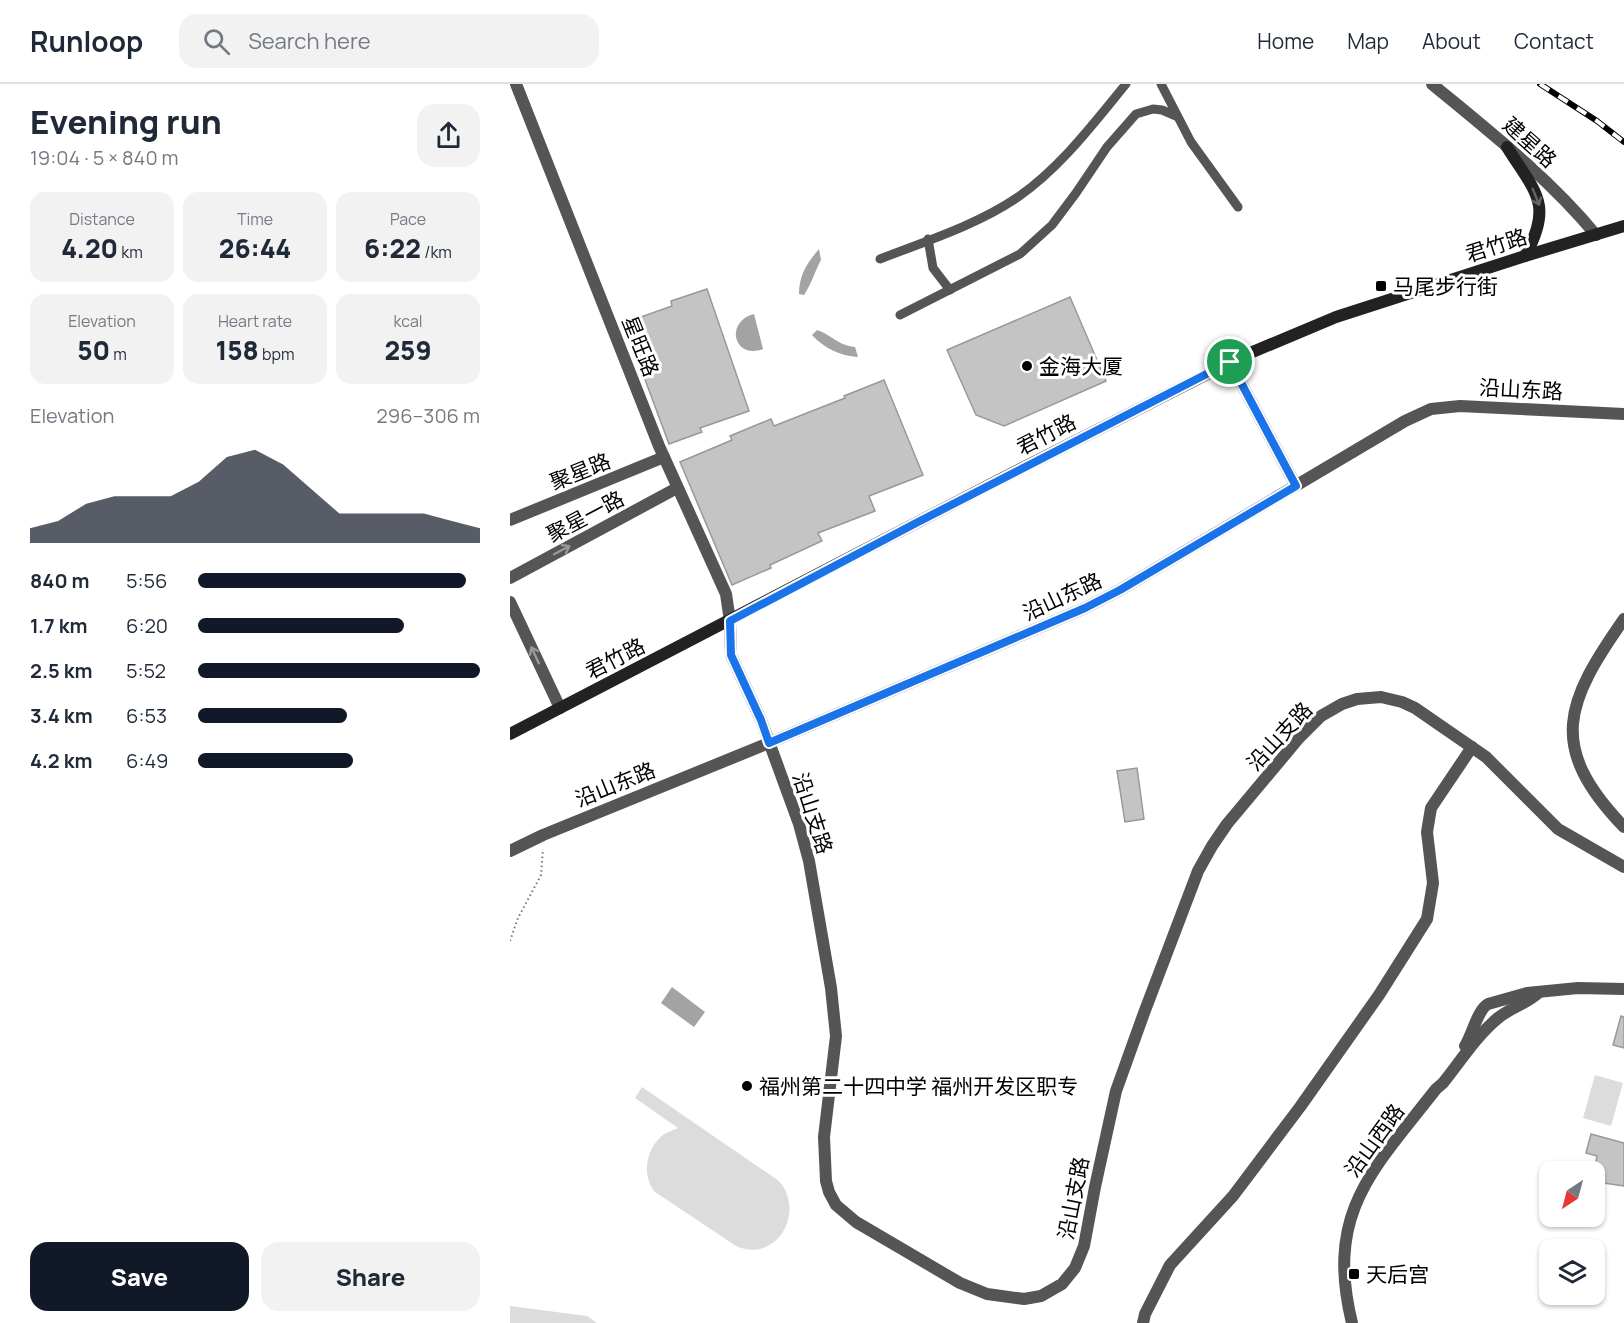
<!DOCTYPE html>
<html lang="en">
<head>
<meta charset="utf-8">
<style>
	body { margin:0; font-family:Manrope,"Noto Sans SC",sans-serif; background:#f2f2f3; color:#1f2937; height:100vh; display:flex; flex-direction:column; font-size:22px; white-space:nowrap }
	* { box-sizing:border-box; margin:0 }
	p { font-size:20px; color:#747a83 }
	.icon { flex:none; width:33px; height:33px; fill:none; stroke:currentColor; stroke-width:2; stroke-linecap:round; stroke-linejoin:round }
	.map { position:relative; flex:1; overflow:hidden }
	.side { display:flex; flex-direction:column; background:#fff; width:510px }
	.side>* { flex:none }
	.needle { width:39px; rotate:216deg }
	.tools { position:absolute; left:1029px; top:1077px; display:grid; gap:12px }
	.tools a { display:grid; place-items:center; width:66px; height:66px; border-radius:12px; background:#fff; box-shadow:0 2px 4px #0004; font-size:30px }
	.pin { position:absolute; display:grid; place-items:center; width:51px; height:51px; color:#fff; margin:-26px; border:3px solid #fff; border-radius:50%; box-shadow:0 2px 6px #0007 }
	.round { display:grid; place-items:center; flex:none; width:63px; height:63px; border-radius:18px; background:#f2f2f3 }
	.summary { display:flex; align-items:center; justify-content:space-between; height:102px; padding:0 30px }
	h1 { font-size:33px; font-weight:800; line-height:45px }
	.figures { display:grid; grid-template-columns:repeat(3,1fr); gap:9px; height:102px; padding:6px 30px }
	.figures div { display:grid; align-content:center; border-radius:15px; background:#f2f2f3; text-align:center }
	.figures b { font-size:26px; font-weight:800 }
	.figures small { font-size:16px; font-weight:400 }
	.figures p { font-size:16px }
	.chart { height:168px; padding:12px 30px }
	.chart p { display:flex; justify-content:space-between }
	.chart svg { width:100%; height:108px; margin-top:6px; fill:#111827; opacity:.7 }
	.action { display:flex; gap:12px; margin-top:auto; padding:12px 30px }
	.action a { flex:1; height:69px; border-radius:18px; background:#111827; color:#fff; font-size:24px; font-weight:800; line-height:69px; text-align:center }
	.action a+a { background:#f2f2f3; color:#1f2937 }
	ul { padding:0 30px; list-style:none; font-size:20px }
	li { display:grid; grid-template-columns:96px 72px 1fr; align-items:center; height:45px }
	li i { height:15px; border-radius:8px; background:#111827 }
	header { display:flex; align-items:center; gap:36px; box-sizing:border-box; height:84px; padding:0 30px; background:#fff; border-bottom:2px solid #e0e1e3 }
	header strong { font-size:28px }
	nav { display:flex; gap:33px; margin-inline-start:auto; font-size:21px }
	.search { width:420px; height:54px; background:#f2f2f3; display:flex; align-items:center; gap:15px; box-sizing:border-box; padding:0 21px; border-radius:18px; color:#747a83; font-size:22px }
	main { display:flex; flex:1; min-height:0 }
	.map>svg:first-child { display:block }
	.green { fill:#dcdcdc }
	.water { fill:#a3a3a3 }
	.building { fill:#c4c4c4; stroke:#999; stroke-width:1.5 }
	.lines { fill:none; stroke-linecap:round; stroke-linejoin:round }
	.path { stroke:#777; stroke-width:2; stroke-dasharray:1.5 3; stroke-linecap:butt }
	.pedestrian { stroke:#555; stroke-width:9 }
	.minor { stroke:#555; stroke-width:12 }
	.tertiary { stroke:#555; stroke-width:12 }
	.secondary { stroke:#222; stroke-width:12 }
	.rail-casing { stroke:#000; stroke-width:6 }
	.rail { stroke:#fff; stroke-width:4; stroke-dasharray:11; stroke-linecap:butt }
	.oneway { stroke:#646464 }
	.oneway2 { stroke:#999 }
	.route-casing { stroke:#fff; stroke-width:12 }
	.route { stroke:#1a73e8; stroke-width:8 }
	.poi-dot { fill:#000; stroke:#fff; stroke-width:2 }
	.labels { text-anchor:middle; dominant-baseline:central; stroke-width:6; stroke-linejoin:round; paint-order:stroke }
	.street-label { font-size:21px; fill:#000; stroke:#fff }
	.poi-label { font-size:21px; fill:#000; stroke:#fff; text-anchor:start }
</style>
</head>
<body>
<header>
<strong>Runloop</strong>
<div class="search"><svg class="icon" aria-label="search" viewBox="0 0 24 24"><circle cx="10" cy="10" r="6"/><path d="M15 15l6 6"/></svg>Search here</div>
<nav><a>Home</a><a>Map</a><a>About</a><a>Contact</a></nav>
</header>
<main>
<section class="side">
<div class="summary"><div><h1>Evening run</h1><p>19:04 · 5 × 840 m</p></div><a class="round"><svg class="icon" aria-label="share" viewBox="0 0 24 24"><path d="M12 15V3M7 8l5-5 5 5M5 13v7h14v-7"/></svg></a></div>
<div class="figures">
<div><p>Distance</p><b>4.20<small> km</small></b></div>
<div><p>Time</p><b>26:44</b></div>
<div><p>Pace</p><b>6:22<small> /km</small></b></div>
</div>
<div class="figures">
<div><p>Elevation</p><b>50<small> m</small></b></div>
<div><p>Heart rate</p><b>158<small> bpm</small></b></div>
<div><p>kcal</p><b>259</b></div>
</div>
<div class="chart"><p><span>Elevation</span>296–306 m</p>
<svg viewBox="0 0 160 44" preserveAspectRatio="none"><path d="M0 44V38L10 35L20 28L30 25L40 25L50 25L60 19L70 9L80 6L90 12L100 22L110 32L120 32L130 32L140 32L150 35L160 38V44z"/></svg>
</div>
<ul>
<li><b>840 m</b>5:56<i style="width:95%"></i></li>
<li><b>1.7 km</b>6:20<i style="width:73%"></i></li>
<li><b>2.5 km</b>5:52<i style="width:100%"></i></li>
<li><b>3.4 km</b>6:53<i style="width:53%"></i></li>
<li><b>4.2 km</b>6:49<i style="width:55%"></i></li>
</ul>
<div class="action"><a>Save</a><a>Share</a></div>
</section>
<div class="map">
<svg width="1114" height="1239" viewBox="0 0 1114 1239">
	<rect width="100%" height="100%" fill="#fff"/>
	<g class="green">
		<path d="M1085 991 1113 999 1101 1042 1073 1034Z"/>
		<path d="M132 1003 269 1097C296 1128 267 1180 226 1162L145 1108C131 1091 136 1064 154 1050 158 1048 164 1046 168 1044L125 1014Z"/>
		<path d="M0 1222 77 1232 87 1239H0Z"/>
	</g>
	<g class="water">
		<path d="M309 165 311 176C305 187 301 201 294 211L289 210C289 191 297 179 309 165Z"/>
		<path d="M244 230 253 265C224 276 214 238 244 230Z"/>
		<path d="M307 246C322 251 327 261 345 263L348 273C330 272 314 264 302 251Z"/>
		<path d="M162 903 195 928 184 943 151 919Z"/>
	</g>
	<g class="building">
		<path d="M197 205 239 327 190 344 192 348 159 360 114 239 162 222 161 217Z"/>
		<path d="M560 213 596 297 494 342 466 331 437 266Z"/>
		<path d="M374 296 413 391 359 412 365 427 308 449 312 457 260 481 261 484 222 501 170 378 222 356 220 352 261 335 264 342 335 314 334 312Z"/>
		<path d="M627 684 634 735 615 738 607 687Z"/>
		<path d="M1111 932 1114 933V964L1103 961Z"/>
		<path d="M1081 1050 1114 1059V1102L1087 1098 1084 1086 1087 1072 1076 1069Z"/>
	</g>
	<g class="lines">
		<path class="path" d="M0 857 8 834 31 791 33 765"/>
		<g class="pedestrian">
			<path d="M651 0 681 58 728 123"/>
			<path d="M418 155 423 184 440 206"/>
			<path d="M370 175C416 157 467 141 508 113 551 83 583 40 616 0"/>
			<path d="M390 231 510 170 542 141 566 109 597 63 626 30 643 25 652 26 666 32"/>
		</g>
		<path class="minor" d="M633 1239 635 1230 660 1181 723 1112 790 1023 869 911 917 835 923 799 917 748 921 724 962 663"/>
		<g class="tertiary">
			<path d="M6 0 149 362 216 510 220 537 221 571 251 636 289 740 299 777 321 904 326 952 314 1053 316 1097 319 1108 326 1121 346 1138 450 1199 477 1210 514 1215 531 1212 552 1200 565 1184 574 1162 585 1103 606 1007 634 929 688 787 702 762 717 740 789 654 811 632 832 620 847 615 871 613 892 618 905 624 976 673 1048 745 1114 783"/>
			<path d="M922 0C979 47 1039 94 1086 151"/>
			<path d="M720 278 786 402"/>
			<path d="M0 436 154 373"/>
			<path d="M0 494 167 404"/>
			<path d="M0 518 50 624"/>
			<path d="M1114 535C1056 618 1036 662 1114 743"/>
			<path d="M0 767 33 751 259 659 575 524 610 506 895 337 921 325 950 322 1114 330"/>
			<path d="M955 962C962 951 968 925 978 920L1017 909 1068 904 1114 905"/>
			<path d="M842 1239C815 1128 862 1087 926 1005L933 999C950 978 966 952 988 934 1000 924 1016 920 1028 909"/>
		</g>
		<g class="secondary">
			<path d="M997 63C1025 108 1044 120 1015 172"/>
			<path d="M0 650 485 398 733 272 826 233 1015 172 1114 142"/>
		</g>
		<g class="rail-casing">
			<path id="rail" d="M1030 0 1087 37 1114 58"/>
		</g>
		<use href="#rail" class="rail"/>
	</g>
	<defs><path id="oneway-shaft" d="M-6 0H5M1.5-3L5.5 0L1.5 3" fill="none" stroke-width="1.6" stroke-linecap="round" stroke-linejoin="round" transform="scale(1.5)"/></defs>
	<use class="oneway" href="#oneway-shaft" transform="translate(1026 113) rotate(68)"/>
	<g class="oneway2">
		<use href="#oneway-shaft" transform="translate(52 466) rotate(-28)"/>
		<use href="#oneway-shaft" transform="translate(25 571) rotate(-115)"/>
	</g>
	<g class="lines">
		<g class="route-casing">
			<path id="route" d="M720 278 786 402 610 506 575 524 259 659 251 636 221 571 220 537 408 438Z"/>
		</g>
		<use href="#route" class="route"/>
	</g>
	<g class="poi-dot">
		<rect x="865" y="196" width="12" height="12" rx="3"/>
		<circle cx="517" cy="282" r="6"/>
		<circle cx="237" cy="1002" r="6"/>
		<rect x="838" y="1184" width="12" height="12" rx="3"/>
	</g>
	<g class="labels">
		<g class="street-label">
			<text transform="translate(1020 58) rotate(42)">建星路</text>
			<text transform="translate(986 161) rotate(-18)">君竹路</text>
			<text transform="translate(131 262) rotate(68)">星旺路</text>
			<text transform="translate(1011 305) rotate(3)">沿山东路</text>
			<text transform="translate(536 350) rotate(-27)">君竹路</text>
			<text transform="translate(70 387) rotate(-22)">聚星路</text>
			<text transform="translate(75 432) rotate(-28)">聚星一路</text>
			<text transform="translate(552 512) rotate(-25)">沿山东路</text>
			<text transform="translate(105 574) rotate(-27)">君竹路</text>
			<text transform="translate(769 652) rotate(-47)">沿山支路</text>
			<text transform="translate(105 700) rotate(-22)">沿山东路</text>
			<text transform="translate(303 729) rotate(72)">沿山支路</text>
			<text transform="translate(864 1056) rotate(-54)">沿山西路</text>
			<text transform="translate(563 1114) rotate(-79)">沿山支路</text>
		</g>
		<g class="poi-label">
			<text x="883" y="202">马尾步行街</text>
			<text x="529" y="282">金海大厦</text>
			<text x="249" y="1002">福州第二十四中学 福州开发区职专</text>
			<text x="856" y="1190">天后宫</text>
		</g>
	</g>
</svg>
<div class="tools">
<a><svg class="needle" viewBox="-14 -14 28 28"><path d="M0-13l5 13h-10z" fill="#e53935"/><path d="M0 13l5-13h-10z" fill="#747a83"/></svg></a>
<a><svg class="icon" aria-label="layers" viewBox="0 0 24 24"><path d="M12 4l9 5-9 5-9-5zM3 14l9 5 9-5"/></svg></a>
</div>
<div class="pin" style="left:720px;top:278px;background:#1e9e55"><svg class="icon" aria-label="arrive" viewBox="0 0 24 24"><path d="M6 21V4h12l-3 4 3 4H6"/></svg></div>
</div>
</main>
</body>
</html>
